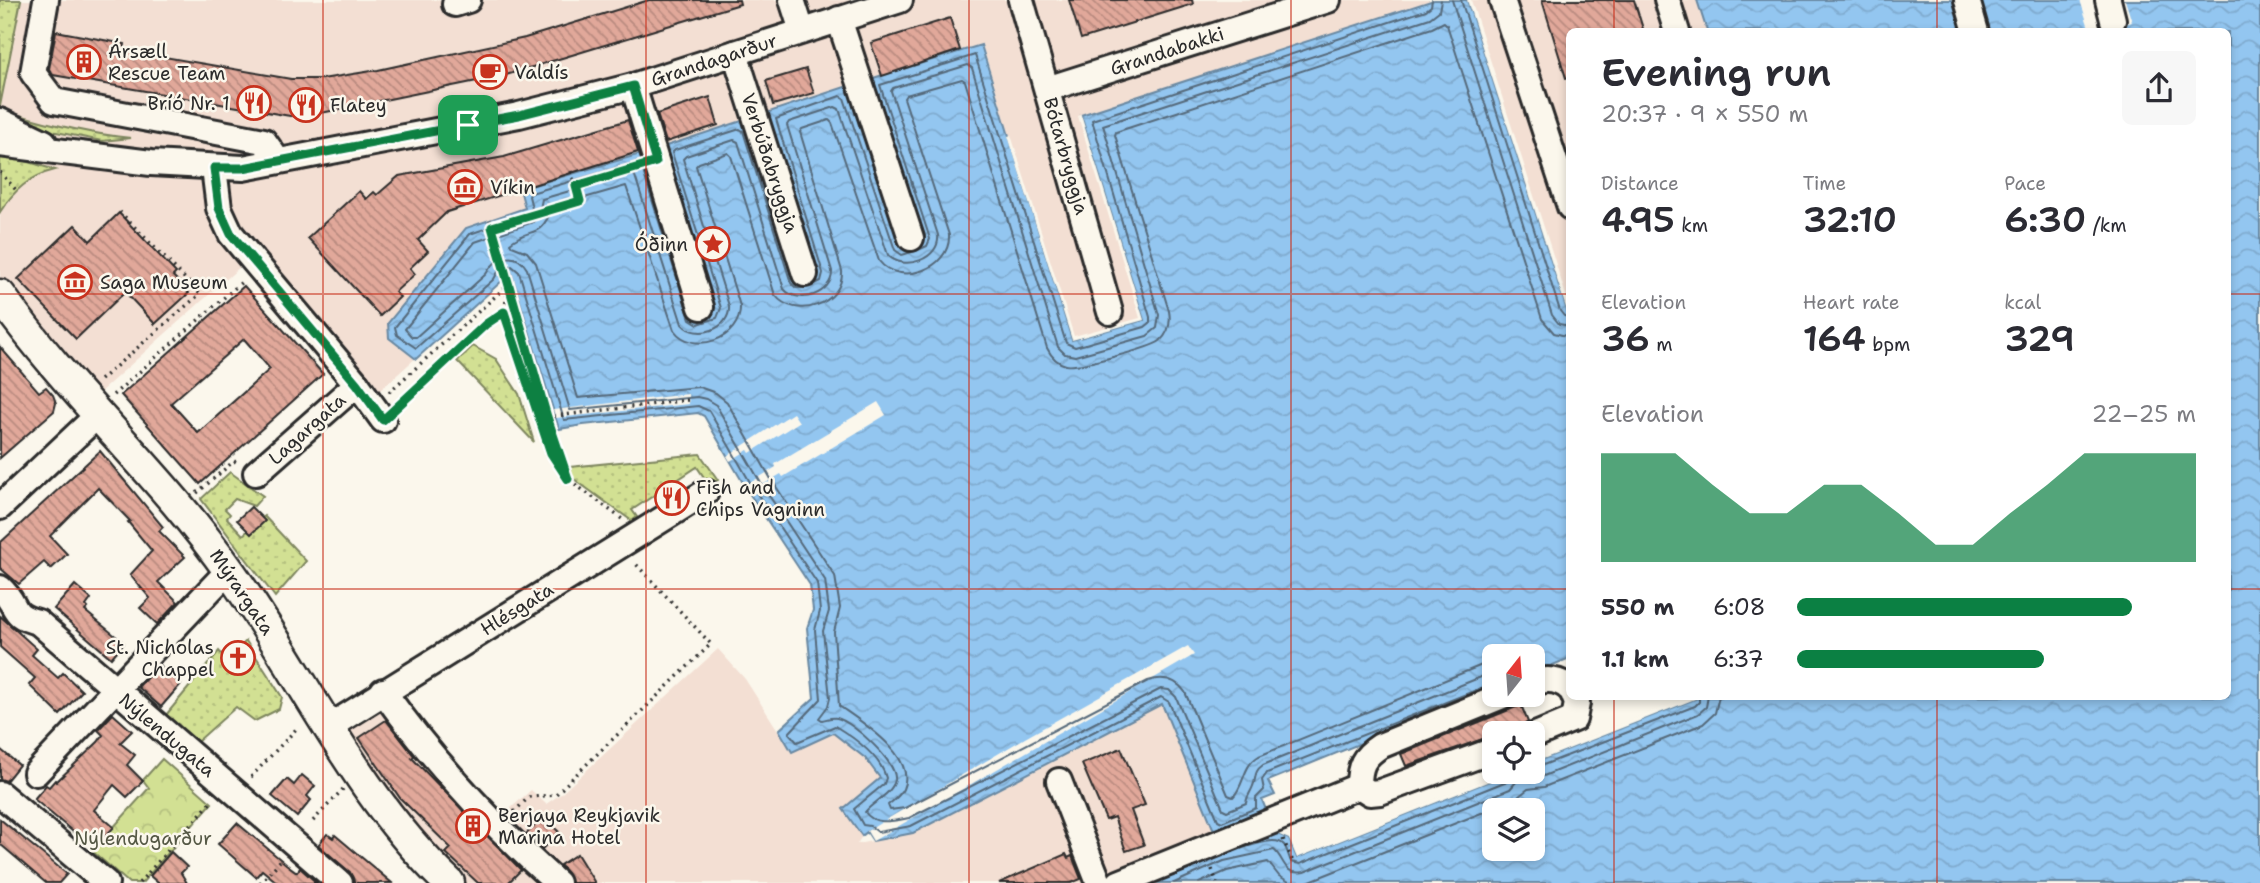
<!DOCTYPE html>
<html lang="en">
<head>
<meta charset="utf-8">
<style>
	body { margin:0; font-family:"Shantell Sans",sans-serif; background:#f7f7f7; color:#2b2b33; height:100vh; display:flex; flex-direction:column; font-size:26px; white-space:nowrap }
	* { box-sizing:border-box; margin:0 }
	p { font-size:23px; color:#7c7c81 }
	.icon { flex:none; width:38px; height:38px; fill:none; stroke:currentColor; stroke-width:2; stroke-linecap:round; stroke-linejoin:round }
	.map { position:relative; flex:1; overflow:hidden }
	.panel { position:absolute; left:1566px; top:28px; width:665px; height:672px; display:flex; flex-direction:column; background:#fff; border-radius:10px; box-shadow:0 4px 10px #0003 }
	.panel>* { flex:none }
	.needle { width:46px; rotate:17deg }
	.fabs { position:absolute; left:1482px; top:644px; display:grid; gap:14px }
	.fabs a { display:grid; place-items:center; width:63px; height:63px; border-radius:10px; background:#fff; box-shadow:0 4px 10px #0003; font-size:35px }
	.pin { position:absolute; display:grid; place-items:center; width:60px; height:60px; color:#fff; margin:-30px; border-radius:14px; box-shadow:0 4px 10px #0006 }
	.round { display:grid; place-items:center; flex:none; width:74px; height:74px; border-radius:10px; background:#f7f7f7 }
	.summary { display:flex; align-items:center; justify-content:space-between; height:119px; padding:0 35px }
	h1 { font-size:38px; font-weight:600; line-height:52px }
	.stats { display:grid; grid-template-columns:repeat(3,1fr); gap:10px; height:119px; padding:7px 35px }
	.stats div { display:grid; align-content:center }
	.stats b { font-size:35px; font-weight:600 }
	.stats small { font-size:19px; font-weight:400 }
	.stats p { font-size:19px }
	.chart { height:196px; padding:14px 35px }
	.chart p { display:flex; justify-content:space-between }
	.chart svg { width:100%; height:126px; margin-top:7px; fill:#0b8043; opacity:.7 }
	ul { padding:0 35px; list-style:none; font-size:23px }
	li { display:grid; grid-template-columns:112px 84px 1fr; align-items:center; height:52px }
	li i { height:18px; border-radius:9px; background:#0b8043 }
	.map>svg:first-child { display:block }
	.built { fill:#f3dfd3 }
	.grass { fill:url(#grass-dots); stroke:#7e865f; stroke-width:2 }
	.park { fill:url(#park-crowns); stroke:#7e865f; stroke-width:2 }
	.water { fill:url(#water-waves); stroke:#6988a1; stroke-width:2; fill-rule:evenodd }
	.pier { fill:#fbf7ec }
	.lines { fill:none; stroke-linecap:round; stroke-linejoin:round }
	.shore { stroke:#55697a; stroke-width:2 }
	.building { fill:url(#building-back-hatch); stroke:#2b2b2b; stroke-width:2; fill-rule:evenodd }
	.minor-casing { stroke:#2b2b2b; stroke-width:30 }
	.major-casing { stroke:#2b2b2b; stroke-width:35 }
	.path { stroke:#2b2b2b; stroke-width:3.5; stroke-dasharray:2 5; stroke-linecap:butt }
	.minor { stroke:#fbf7ec; stroke-width:24 }
	.major { stroke:#fbf7ec; stroke-width:30 }
	.route-casing { stroke:#fff; stroke-width:14 }
	.route { stroke:#0b8043; stroke-width:9 }
	.grid { fill:none; stroke:#c8321e; stroke-width:2; stroke-opacity:0.55 }
	.labels { text-anchor:middle; dominant-baseline:central; stroke-width:5; stroke-linejoin:round; paint-order:stroke }
	.poi-label { font-size:19px; fill:#2b2b2b; stroke:#fbf7ec; text-anchor:start }
	.street-label { font-size:19px; fill:#2b2b2b; stroke:#fbf7ec }
	.park-label { font-size:19px; fill:#555845; stroke:#fbf7ec }
</style>
</head>
<body>
<div class="map">
<svg width="2260" height="883" viewBox="0 0 2260 883">
	<defs>
		<pattern id="grass-dots" width="8" height="8" patternUnits="userSpaceOnUse" patternTransform="scale(1.75)"><rect width="8" height="8" fill="#d2e093"/><path d="M2 2h.1M6 6h.1" fill="none" stroke="#b4c07f" stroke-width="1.8" stroke-linecap="round"/></pattern>
		<pattern id="park-crowns" width="20" height="18" patternUnits="userSpaceOnUse" patternTransform="scale(1.75)"><rect width="20" height="18" fill="#d2e093"/><path d="M2 6a3 3 0 1 1 6 0M12 15a3 3 0 1 1 6 0" fill="none" stroke="#b4c07f"/></pattern>
		<pattern id="water-waves" width="16" height="10" patternUnits="userSpaceOnUse" patternTransform="scale(1.75)"><rect width="16" height="10" fill="#93c6f0"/><path d="M0 5q4-4 8 0t8 0" fill="none" stroke="#7faace"/></pattern>
		<pattern id="building-back-hatch" width="6" height="6" patternUnits="userSpaceOnUse" patternTransform="scale(1.75)"><rect width="6" height="6" fill="#e1a89a"/><path d="M-1 5l2 2M0 0l6 6M5-1l2 2" fill="none" stroke="#b7897e"/></pattern>
	</defs>
	<rect width="100%" height="100%" fill="#fbf7ec"/>
	<filter id="ink" filterUnits="userSpaceOnUse"><feTurbulence type="fractalNoise" baseFrequency=".0143" numOctaves="2"/><feDisplacementMap in="SourceGraphic" scale="14" xChannelSelector="R" yChannelSelector="G"/><feConvolveMatrix kernelMatrix="1 2 1 2 8 2 1 2 1" color-interpolation-filters="sRGB"/></filter>
	<g filter="url(#ink)">
		<g class="built">
			<path d="M0 0H1434L1082 115 1144 320 1072 340 982 45 715 312 520 190 525 208 466 228 441 259 511 272 367 402 241 266 90 401 0 297Z"/>
			<path d="M1467 0H1697L1707 31 1570 32V320Z"/>
			<path d="M718 649 745 679 792 752 833 733 865 758 880 778 843 809 862 836 857 844 913 833 1162 704 1215 833 1136 883H460L329 728 401 690 418 724 501 817 531 790 546 804 561 794Z"/>
		</g>
		<g class="grass">
			<path d="M0 0H21L0 106Z"/>
			<path d="M9 112C49 124 89 134 131 138L102 141 36 128Z"/>
			<path d="M0 153 55 170C30 176 14 190 0 212Z"/>
			<path d="M473 346 496 359 519 394 534 442 457 361Z"/>
			<path d="M700 454 718 480 710 486 697 467 632 510 637 517 632 521 571 477 570 467Z"/>
			<path d="M230 472 263 496 254 506 235 499 225 509 230 514 227 518 243 535 264 516 306 561 275 597 201 499Z"/>
			<path d="M246 641 282 697 279 709 255 721 236 707 197 742 166 715 219 651 227 660Z"/>
		</g>
		<path class="park" d="M162 759 212 803 142 883H129L92 851 149 788 143 780Z"/>
		<g class="water">
			<path d="M1434 0H1467L1570 320V658L1533 673V656H1494V689L1268 781 1275 795 1262 800 1267 812 1215 833 1162 704 913 833 873 841 867 832 862 836 843 809 880 778 865 758 833 733 792 752 779 730 814 698 807 628 813 610 810 585 749 493 704 416 698 413 583 425 559 429 511 272 502 277 503 280 416 359 389 338 388 323 466 228 525 208 520 189 644 153 714 311 663 147 848 86 901 248 923 241 870 79 981 45 1072 340 1144 320 1081 115Z"/>
			<path d="M1697 0H2260V883H1136L1220 846 1275 833 1289 839 1297 858 1512 772H1533V763L1700 697 2228 696V32L1707 31ZM1494 810H1533V849H1494Z"/>
		</g>
		<g class="pier">
			<path d="M1467 0H1471L1570 308V320Z"/>
			<path d="M2080 0H2125L2132 22 2101 31H2090Z"/>
			<path d="M1081 115 1144 320 1072 340 1008 136 1011 135 1074 336 1140 318 1078 116Z"/>
			<path d="M688 394 689 404 556 418 553 410Z"/>
			<path d="M878 402 886 415 783 477 781 474 749 493 745 486 776 467 775 464Z"/>
			<path d="M793 413 799 422 750 453 748 450 730 461 727 456Z"/>
			<path d="M1188 646 1194 655 873 841 867 831 1025 738Z"/>
			<path d="M1691 696 1700 697 1533 763V760Z"/>
			<path d="M1503 772H1512L1297 858 1289 839 1275 833 1274 830 1292 837 1299 854Z"/>
		</g>
		<g class="lines">
			<g class="shore">
				<path d="M1441 0 1439 11 1430 18 1103 125 1159 315 1157 328 1147 336 1075 356 1065 354 1058 347 972 68 968 65 893 88 891 91 938 235C941 259 903 272 888 255L839 109 835 107 789 122 787 125 832 271C833 294 798 306 784 289L738 142 734 140 686 156 683 159 729 306C731 329 697 341 682 324L635 176 632 173 542 199 539 214 533 222 475 242 405 329 412 337H416L486 274C495 257 516 250 527 269L570 410 697 397 706 399 716 405 762 485 825 580 829 611 823 631 830 698 828 706 819 718 822 720C827 719 832 717 837 718 853 722 898 763 895 780 892 794 873 802 865 812 874 826 893 821 909 818L1161 689 1169 690 1176 697 1223 809 1227 811 1246 803C1247 796 1251 792 1253 786 1257 777 1253 772 1263 765L1486 675 1494 674"/>
				<path d="M1452 0 1552 315 1559 324 1570 326"/>
				<path d="M1461 0 1560 311 1564 316 1570 317"/>
				<path d="M916 251 927 246 930 239 880 85 975 55 1066 343 1075 347 1145 327 1150 323V317L1092 120 1426 10 1431 6 1432 0"/>
				<path d="M813 285 821 281 823 273 776 119 840 96 844 98 895 250 902 255 915 251"/>
				<path d="M804 288H796L791 283 743 131 740 129 675 150 672 153 721 308 717 318 698 324 690 319 641 165 638 162 531 193 529 196 532 208 528 214 470 234 395 327 397 335 416 348 494 279 498 272 512 266 519 272 564 420 698 406 709 411 754 489 817 583 820 611 815 630 821 699 789 733 797 742 835 726C853 737 881 757 886 778L884 784 854 809 863 825 870 826 878 832 911 826 1161 697 1169 702 1218 820 1222 822 1256 808V798L1264 790 1262 780 1267 773 1494 683"/>
				<path d="M1494 663 1482 665 1259 756C1242 766 1245 785 1233 797L1228 795 1185 692C1176 679 1163 676 1148 681L905 808 890 810 888 805C894 800 900 796 903 789 918 756 860 721 839 706L834 632 840 608 835 576 771 479 727 402 716 393 699 387 578 398 536 263 527 252 512 246 510 243C533 225 538 242 553 207L626 186 674 330C693 356 742 339 740 306L696 166 699 163 728 153 731 156 775 295C795 321 844 304 842 271L800 132 802 129 829 120 832 123 879 261C899 287 951 269 949 235L904 98 906 95 962 79 965 81 1047 348C1051 356 1057 363 1066 365 1077 368 1151 348 1160 341 1169 333 1171 322 1169 311L1115 135 1116 132 1432 28 1444 22 1447 25 1542 319 1554 333 1570 337"/>
				<path d="M1533 769 1695 706 1699 702V696"/>
				<path d="M1245 847C1255 845 1276 836 1284 845 1287 849 1289 857 1291 862L1300 864 1507 781 1511 777 1512 772"/>
				<path d="M1174 883 1224 861 1274 850C1285 859 1283 876 1304 872L1510 789 1522 775 1541 777 1698 714 1706 707 1708 696"/>
				<path d="M1199 883 1227 871 1268 862 1279 876 1291 883"/>
				<path d="M1305 883 1514 800 1528 789 1544 787 1703 724 1715 713 1719 696"/>
			</g>
		</g>
		<g class="building">
			<path d="M649 0H739L740 4 506 75 326 112 290 116 53 75 49 69 56 31 125 44 124 50 291 79H322L378 70 525 38Z"/>
			<path d="M1069 0H1192L1193 4 1081 39Z"/>
			<path d="M1542 0H1634L1644 32H1570V78H1566Z"/>
			<path d="M950 18 960 50 882 76 871 43Z"/>
			<path d="M806 69 814 93 773 105 766 81Z"/>
			<path d="M710 97 718 125 666 142 657 114Z"/>
			<path d="M628 120 638 152 447 212 418 240 428 251 410 268 415 274 395 292 400 297 380 316 308 238 359 191 366 199 374 192 377 195 399 176 504 157Z"/>
			<path d="M119 213 176 273 173 276 189 293 155 324 125 292 76 339 18 279 75 225 90 241Z"/>
			<path d="M244 286 323 374 200 484 121 395ZM244 339 270 369 198 433 171 403Z"/>
			<path d="M0 347 39 392 46 387 53 395 56 403 54 411 0 458Z"/>
			<path d="M100 451 163 527 159 531 185 557 158 582 178 602 157 624 140 608 150 598 130 575 152 551 128 522 130 521 98 488 50 536 67 554 51 569 44 562 19 584 0 568V543Z"/>
			<path d="M251 507 265 521 251 534 237 520Z"/>
			<path d="M75 585 91 599 86 606 88 608 85 611 124 643 111 658 54 609Z"/>
			<path d="M0 616 37 649 32 655 58 678 63 673 82 691 60 715 29 685 35 678 0 647Z"/>
			<path d="M159 665 181 684 161 707 138 687Z"/>
			<path d="M1521 705 1528 722 1523 725 1504 733H1494V735L1406 766 1401 754Z"/>
			<path d="M113 714 132 731 120 743 135 755 127 765 143 781 127 797 114 785 94 810 114 827 98 844 88 836 84 841 34 799 46 785 49 787 55 780 56 782 98 742 103 735 98 730Z"/>
			<path d="M386 720 414 756 412 758 521 870 508 883H478L446 853 451 848 400 798 359 738Z"/>
			<path d="M1121 748 1145 805 1131 810 1144 845 1126 851 1114 817 1106 820 1082 764Z"/>
			<path d="M0 749 19 765 6 781 0 779Z"/>
			<path d="M302 775 315 786 307 796 311 800 297 817 272 796 287 779 294 785Z"/>
			<path d="M544 817 559 832 542 849 526 834Z"/>
			<path d="M0 819 67 874 59 883H46L0 844Z"/>
			<path d="M237 823 286 864 297 872 300 868 317 883H278L262 870 256 877 218 844Z"/>
			<path d="M327 834 333 838 335 835 392 883H354L350 872 318 845Z"/>
			<path d="M171 852 187 867 181 873 187 883H158L150 876Z"/>
			<path d="M577 854 595 883H571L567 873 560 865Z"/>
			<path d="M1066 854 1068 858 1072 856 1081 879 1071 883H999Z"/>
		</g>
		<g class="lines">
			<g class="minor-casing">
				<g id="minor">
					<path d="M46 0 33 73 54 101 264 141 278 161"/>
					<path d="M792 0 802 31"/>
					<path d="M1021 0 1110 312"/>
					<path d="M1502 0 1570 207"/>
					<path d="M1667 0 1677 32"/>
					<path d="M1967 0 1976 32"/>
					<path d="M2108 0 2113 20"/>
					<path d="M455 4 468 0"/>
					<path d="M839 19 911 238"/>
					<path d="M735 53 805 274"/>
					<path d="M633 86 701 307"/>
					<path d="M1047 89 1328 0"/>
					<path d="M0 121 44 142"/>
					<path d="M0 144 151 163 243 168 519 115 633 86 900 0"/>
					<path d="M214 168 219 208 231 234 357 384 383 420"/>
					<path d="M256 473 357 384"/>
					<path d="M0 507 99 414"/>
					<path d="M0 588C20 606 8 615 38 622L340 883"/>
					<path d="M1533 683C1546 678 1560 679 1570 689"/>
					<path d="M383 691C433 761 493 826 557 883"/>
					<path d="M329 727 706 492"/>
					<path d="M1533 736 1574 719 1577 703 1574 696"/>
					<path d="M36 773 229 570"/>
					<path d="M1059 781 1099 883"/>
					<path d="M1359 786C1359 766 1363 757 1380 746L1505 695"/>
					<path d="M1359 786 1370 793 1380 792 1494 750"/>
					<path d="M0 794 106 883"/>
					<path d="M1119 883 1359 786"/>
				</g>
			</g>
			<g class="major-casing">
				<path id="major" d="M0 295C69 393 161 474 230 572 303 675 356 795 449 883"/>
			</g>
			<g class="path">
				<path d="M571 171 575 186"/>
				<path d="M0 172 16 190"/>
				<path d="M490 220 509 284 504 312"/>
				<path d="M492 227 580 201 575 186 635 168"/>
				<path d="M100 380 200 294 120 212"/>
				<path d="M389 392 509 284 547 417 566 473"/>
				<path d="M113 395 244 280"/>
				<path d="M399 405 486 324 504 312 551 453 568 479 622 519"/>
				<path d="M547 417 689 400"/>
				<path d="M197 493 234 461 239 464"/>
				<path d="M251 777 299 726"/>
				<path d="M514 812 529 797 555 795 711 644 634 562"/>
				<path d="M313 821 343 789"/>
				<path d="M1283 839 1293 862"/>
				<path d="M1212 869 1217 883"/>
				<path d="M139 883 212 801"/>
				<path d="M260 883 280 861"/>
			</g>
			<use href="#minor" class="minor"/>
			<use href="#major" class="major"/>
		</g>
	</g>
	<g class="lines" filter="url(#ink)">
		<g class="route-casing">
			<path id="route" d="M633 86 656 162 576 186 580 201 492 227 547 417 568 479 551 453 504 312 486 324 383 420 357 384 231 234 219 208 214 168H243L519 115Z"/>
		</g>
		<use href="#route" class="route"/>
	</g>
	<path class="grid" d="M323 0V883M646 0V883M969 0V883M1291 0V883M1614 0V32M1937 0V32M0 294H1570M2228 294H2260M0 589H1570M2228 589H2260M1614 696V883M1937 696V883"/>
	<defs>
		<g id="building-ring" transform="scale(1.75)"><circle r="9.5" fill="#fbf7ec" stroke="#c8321e" stroke-width="1.5"/><path d="M-4-6H4V6H1V3H-1V6H-4ZM-2.5-4.3h1.7v1.8h-1.7ZM.8-4.3h1.7v1.8H.8ZM-2.5-1h1.7V.8h-1.7ZM.8-1h1.7V.8H.8Z" fill="#c8321e"/></g>
		<g id="cafe-ring" transform="scale(1.75)"><circle r="9.5" fill="#fbf7ec" stroke="#c8321e" stroke-width="1.5"/><path d="M-5.5-4.5H6V0H3Q3 3.5 0 3.5H-2.5Q-5.5 3.5-5.5 0ZM3-3.2v2h1.7v-2ZM-6 4.5H4V6H-6Z" fill="#c8321e"/></g>
		<g id="restaurant-ring" transform="scale(1.75)"><circle r="9.5" fill="#fbf7ec" stroke="#c8321e" stroke-width="1.5"/><path d="M-5-6h1v4h1v-4h1v4h1v-4h1v5L-1.5 .5V6h-2V.5L-5-1ZM5-6V6H3V1.5H1.5Q1.5-4 5-6Z" fill="#c8321e"/></g>
		<g id="museum-ring" transform="scale(1.75)"><circle r="9.5" fill="#fbf7ec" stroke="#c8321e" stroke-width="1.5"/><path d="M0-6L6-3V-2H-6V-3ZM-5-1h2V3h-2ZM-1-1h2V3h-2ZM3-1h2V3H3ZM-6 4H6V6H-6Z" fill="#c8321e"/></g>
		<g id="sight-ring" transform="scale(1.75)"><circle r="9.5" fill="#fbf7ec" stroke="#c8321e" stroke-width="1.5"/><path d="M0-6L1.8-2.2L6-1.7L2.9 1.2L3.7 5.4L0 3.3L-3.7 5.4L-2.9 1.2L-6-1.7L-1.8-2.2Z" fill="#c8321e"/></g>
		<g id="church-ring" transform="scale(1.75)"><circle r="9.5" fill="#fbf7ec" stroke="#c8321e" stroke-width="1.5"/><path d="M-1.2-6h2.4v3.5h3.3v2.4h-3.3V6h-2.4V-.1h-3.3v-2.4h3.3Z" fill="#c8321e"/></g>
	</defs>
	<g fill-rule="evenodd">
		<use href="#building-ring" x="84" y="62"/>
		<use href="#cafe-ring" x="490" y="72"/>
		<use href="#restaurant-ring" x="254" y="103"/>
		<use href="#restaurant-ring" x="306" y="105"/>
		<use href="#museum-ring" x="465" y="187"/>
		<use href="#sight-ring" x="713" y="244"/>
		<use href="#museum-ring" x="75" y="282"/>
		<use href="#restaurant-ring" x="672" y="498"/>
		<use href="#church-ring" x="238" y="658"/>
		<use href="#building-ring" x="473" y="826"/>
	</g>
	<g class="labels">
		<g class="poi-label">
			<text x="108" y="51">Ársæll<tspan x="108" dy="22">Rescue Team</tspan></text>
			<text x="514" y="72">Valdís</text>
			<text x="230" y="103" text-anchor="end">Bríó Nr. 1</text>
			<text x="330" y="105">Flatey</text>
			<text x="490" y="187">Víkin</text>
			<text x="688" y="244" text-anchor="end">Óðinn</text>
			<text x="100" y="282">Saga Museum</text>
			<text x="696" y="487">Fish and<tspan x="696" dy="22">Chips Vagninn</tspan></text>
			<text x="214" y="647" text-anchor="end">St. Nicholas<tspan x="214" dy="22">Chappel</tspan></text>
			<text x="498" y="815">Berjaya Reykjavik<tspan x="498" dy="22">Marina Hotel</tspan></text>
		</g>
		<g class="street-label">
			<text transform="translate(1167 51) rotate(-18)">Grandabakki</text>
			<text transform="translate(714 60) rotate(-18)">Grandagarður</text>
			<text transform="translate(1066 156) rotate(74)">Bótarbryggja</text>
			<text transform="translate(770 163) rotate(72)">Verbúðabryggja</text>
			<text transform="translate(307 429) rotate(-42)">Lagargata</text>
			<text transform="translate(242 592) rotate(56)">Mýrargata</text>
			<text transform="translate(517 609) rotate(-32)">Hlésgata</text>
			<text transform="translate(167 735) rotate(40)">Nýlendugata</text>
		</g>
		<g class="park-label">
			<text x="143" y="838">Nýlendugarður</text>
		</g>
	</g>
</svg>
<div class="fabs">
<a><svg class="needle" viewBox="-14 -14 28 28"><path d="M0-13l5 13h-10z" fill="#e53935"/><path d="M0 13l5-13h-10z" fill="#7c7c81"/></svg></a>
<a><svg class="icon" aria-label="locate" viewBox="0 0 24 24"><circle cx="12" cy="12" r="6"/><path d="M12 2v4M12 18v4M2 12h4M18 12h4"/></svg></a>
<a><svg class="icon" aria-label="layers" viewBox="0 0 24 24"><path d="M12 4l9 5-9 5-9-5zM3 14l9 5 9-5"/></svg></a>
</div>
<div class="pin" style="left:468px;top:125px;background:#1e9e55"><svg class="icon" aria-label="arrive" viewBox="0 0 24 24"><path d="M6 21V4h12l-3 4 3 4H6"/></svg></div>
<section class="panel">
<div class="summary"><div><h1>Evening run</h1><p>20:37 · 9 × 550 m</p></div><a class="round"><svg class="icon" aria-label="share" viewBox="0 0 24 24"><path d="M12 15V3M7 8l5-5 5 5M5 13v7h14v-7"/></svg></a></div>
<div class="stats">
<div><p>Distance</p><b>4.95<small> km</small></b></div>
<div><p>Time</p><b>32:10</b></div>
<div><p>Pace</p><b>6:30<small> /km</small></b></div>
</div>
<div class="stats">
<div><p>Elevation</p><b>36<small> m</small></b></div>
<div><p>Heart rate</p><b>164<small> bpm</small></b></div>
<div><p>kcal</p><b>329</b></div>
</div>
<div class="chart"><p><span>Elevation</span>22–25 m</p>
<svg viewBox="0 0 160 44" preserveAspectRatio="none"><path d="M0 44V6L10 6L20 6L30 17L40 27L50 27L60 17L70 17L80 27L90 38L100 38L110 27L120 17L130 6L140 6L150 6L160 6V44z"/></svg>
</div>
<ul>
<li><b>550 m</b>6:08<i style="width:84%"></i></li>
<li><b>1.1 km</b>6:37<i style="width:62%"></i></li>
</ul>
</section>
</div>
</body>
</html>
